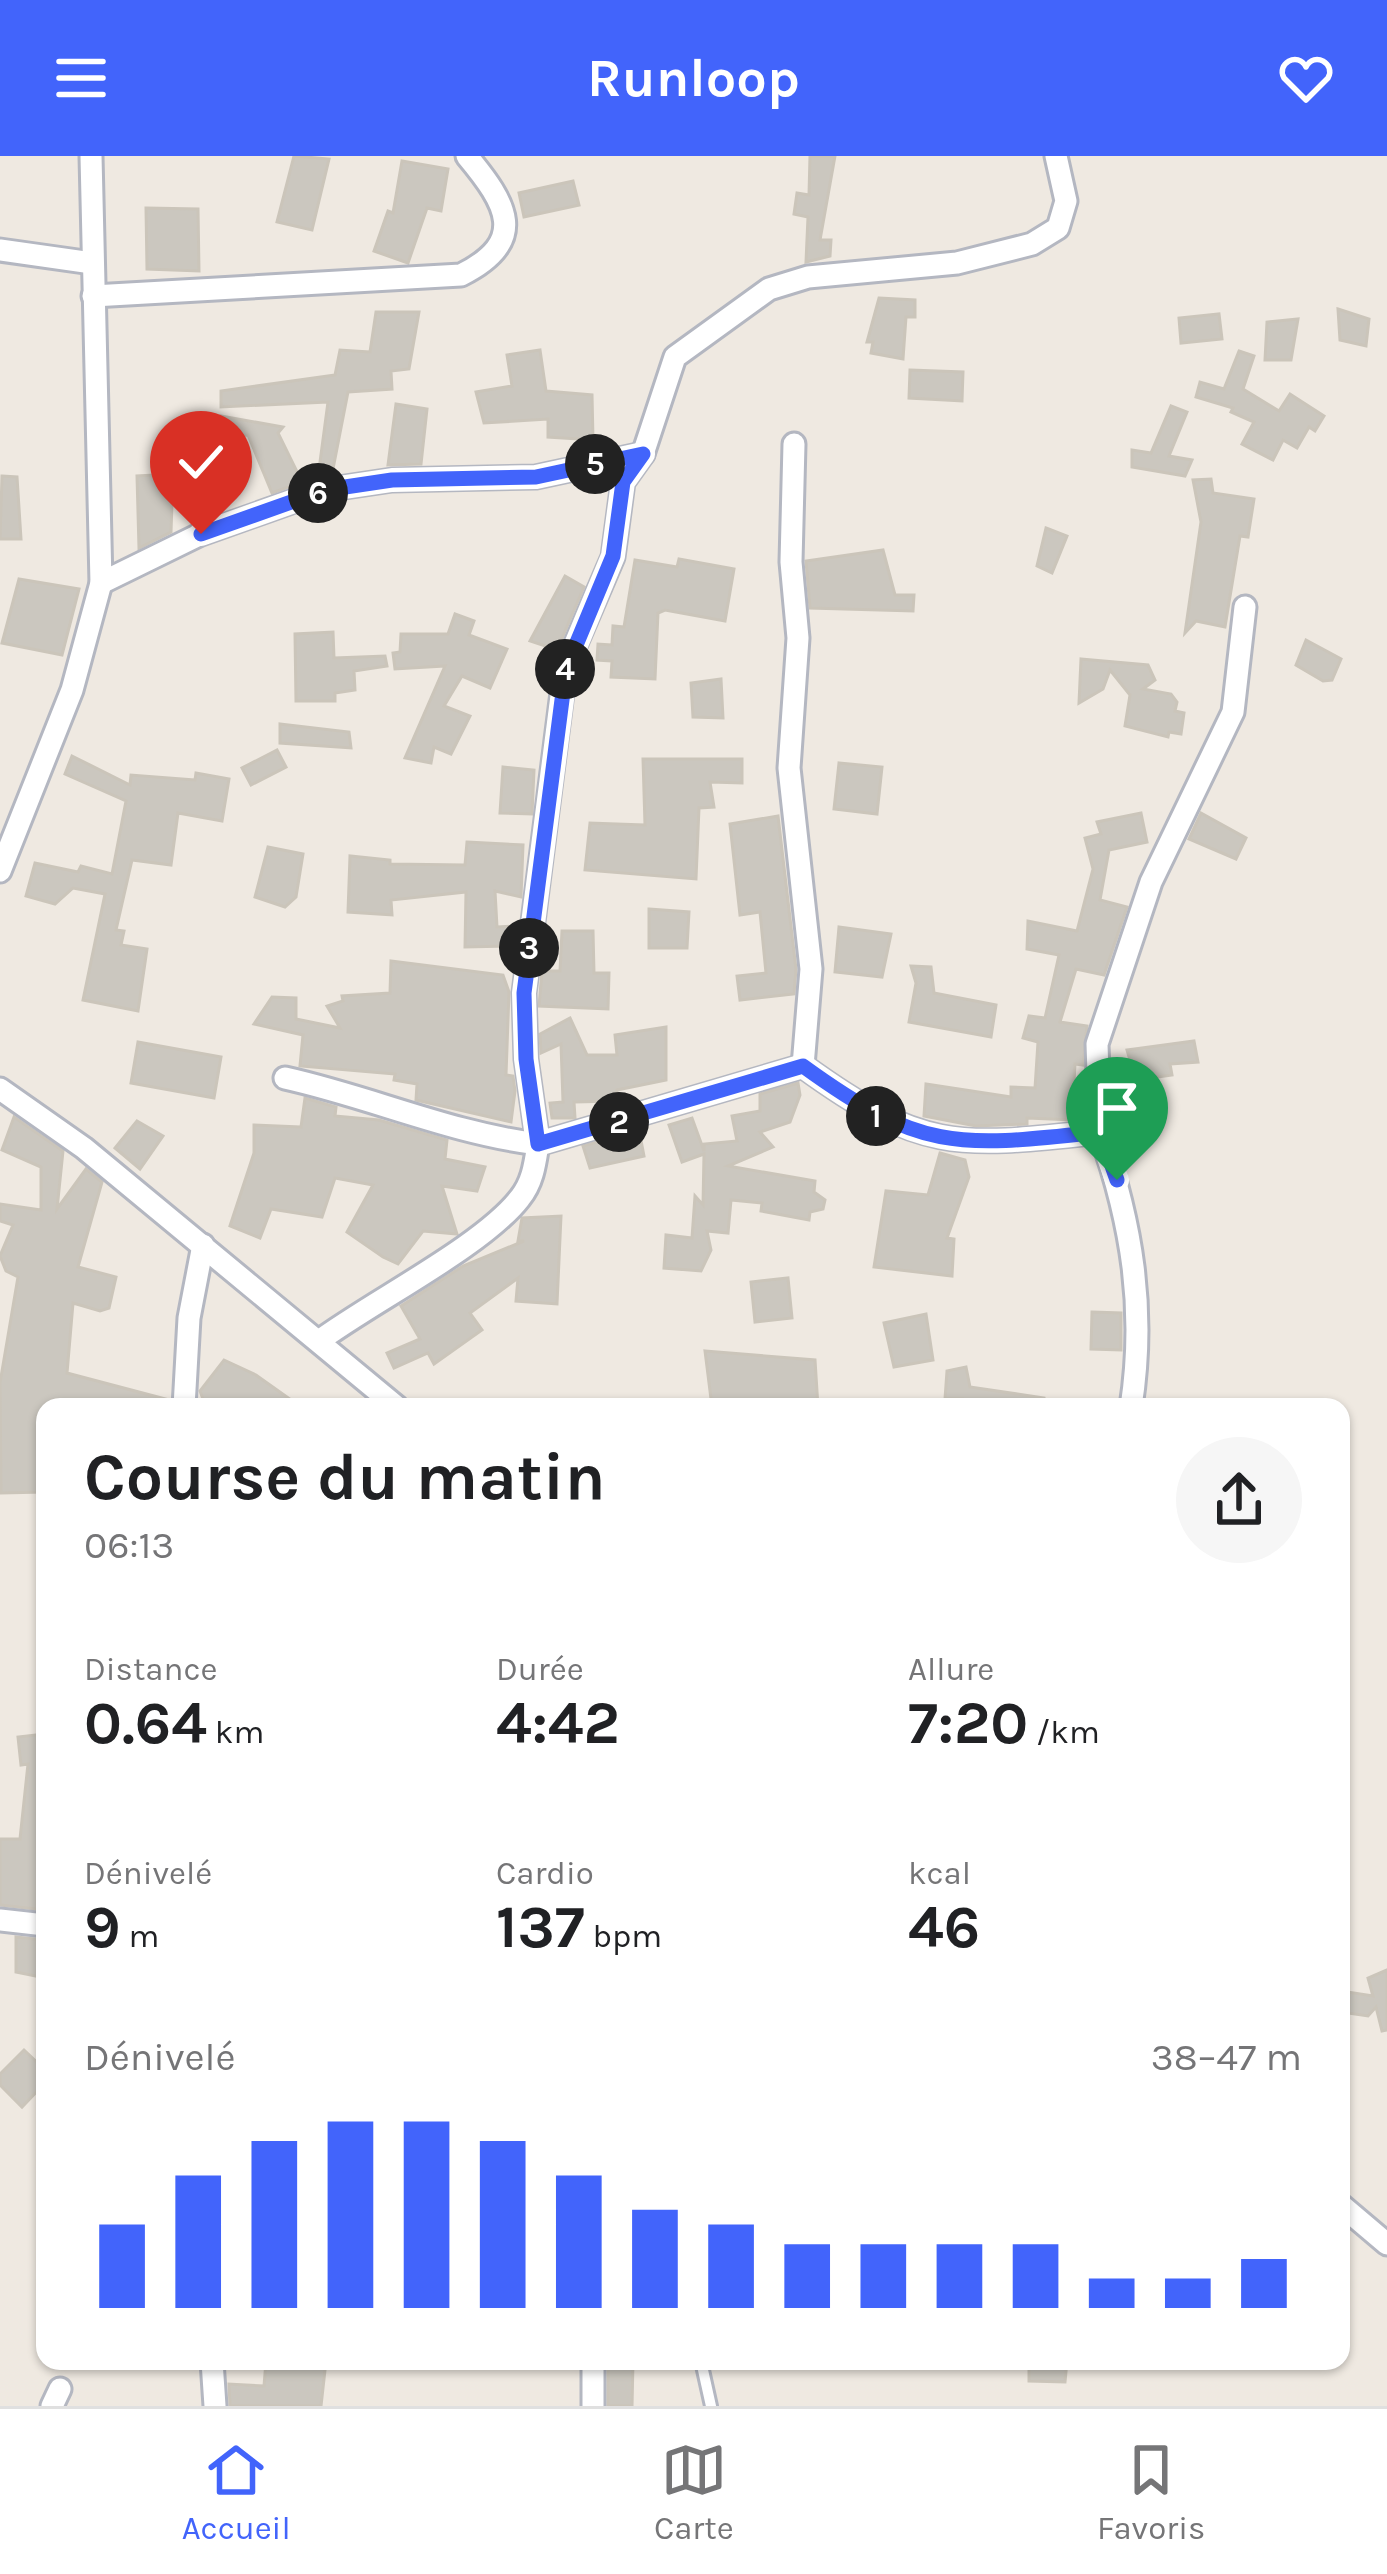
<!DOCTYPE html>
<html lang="fr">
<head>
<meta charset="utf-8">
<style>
	body { margin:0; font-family:Karla,sans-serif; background:#f6f6f6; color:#202124; height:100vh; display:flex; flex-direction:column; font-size:45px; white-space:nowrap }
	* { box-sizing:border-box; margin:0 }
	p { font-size:39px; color:#757577 }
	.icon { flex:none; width:66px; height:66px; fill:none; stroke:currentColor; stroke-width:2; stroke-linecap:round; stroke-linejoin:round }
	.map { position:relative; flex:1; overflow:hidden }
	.side { position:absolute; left:36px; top:1242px; width:1314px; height:972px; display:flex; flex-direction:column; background:#fff; border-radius:24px; box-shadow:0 3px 9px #0004 }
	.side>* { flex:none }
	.pin { position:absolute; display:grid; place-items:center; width:102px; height:102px; color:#fff; margin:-123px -51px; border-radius:50% 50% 50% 0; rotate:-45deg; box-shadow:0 0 12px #0007 }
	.pin .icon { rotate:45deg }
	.km { position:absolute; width:60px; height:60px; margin:-30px; border-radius:50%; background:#222; color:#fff; font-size:33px; line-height:60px; text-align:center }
	.round { display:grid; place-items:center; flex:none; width:126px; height:126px; border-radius:63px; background:#f6f6f6 }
	.headline { display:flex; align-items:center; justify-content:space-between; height:204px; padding:0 48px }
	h1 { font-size:66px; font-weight:700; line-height:90px }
	.stats { display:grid; grid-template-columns:repeat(3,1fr); gap:18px; height:204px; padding:12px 48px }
	.stats div { display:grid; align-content:center }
	.stats b { font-size:60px; font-weight:700 }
	.stats small { font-size:33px; font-weight:400 }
	.stats p { font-size:33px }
	.chart { height:336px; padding:24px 48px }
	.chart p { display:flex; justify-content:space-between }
	.chart svg { width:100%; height:216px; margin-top:12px; stroke:#4264fb; stroke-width:6 }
	header { display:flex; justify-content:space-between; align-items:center; height:156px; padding:0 48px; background:#4264fb; color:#fff; font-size:54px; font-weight:700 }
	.menu { display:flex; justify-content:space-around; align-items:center; height:168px; border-top:3px solid #e0e0e0; background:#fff; font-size:33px; color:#757577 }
	.menu a { display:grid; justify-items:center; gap:6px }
	.menu .current { color:#4264fb }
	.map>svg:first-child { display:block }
	.building { fill:#cbc7bf; stroke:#cbc5ba; stroke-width:3 }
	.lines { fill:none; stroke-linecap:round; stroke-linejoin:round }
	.service-casing { stroke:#b4b7c1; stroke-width:16 }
	.minor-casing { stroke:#b4b7c1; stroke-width:27 }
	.service { stroke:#fff; stroke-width:10 }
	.minor { stroke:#fff; stroke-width:21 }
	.route-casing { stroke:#fff; stroke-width:24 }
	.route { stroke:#4264fb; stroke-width:15 }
</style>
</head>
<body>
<header><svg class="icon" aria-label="menu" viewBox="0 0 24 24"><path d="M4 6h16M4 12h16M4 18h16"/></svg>Runloop<svg class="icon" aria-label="heart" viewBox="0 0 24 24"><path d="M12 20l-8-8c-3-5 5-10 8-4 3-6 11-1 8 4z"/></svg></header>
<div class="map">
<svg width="1387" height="2250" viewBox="0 0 1387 2250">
	<rect width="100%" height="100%" fill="#efe9e1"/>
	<g class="building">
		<path d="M294 0 329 3 312 74 277 66Z"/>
		<path d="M810 0H835L820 84H831L830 100 806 106 808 61 794 58 797 37 809 39Z"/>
		<path d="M402 5 448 13 441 55 427 52 408 107 374 95 388 55 393 57Z"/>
		<path d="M573 25 579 49 524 61 519 37Z"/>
		<path d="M146 52 198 53 199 115 147 113Z"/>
		<path d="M879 142 915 144V161H906L903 203 871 197 873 186H867Z"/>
		<path d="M1338 153 1369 163 1366 190 1340 184Z"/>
		<path d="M376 156H419L409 213 391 215 392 233 348 236 332 318 318 321 328 246 221 251V235L335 219 340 194 370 196Z"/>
		<path d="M1219 158 1222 183 1181 187 1179 162Z"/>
		<path d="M1298 163 1291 204H1265L1267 166Z"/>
		<path d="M540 194 546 235 592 239 593 284 548 281V263L484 267 476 236 512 230 507 199Z"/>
		<path d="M1239 195 1254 200 1243 233 1279 255 1290 238 1324 260 1315 275 1309 271 1297 292 1283 284 1273 304 1242 288 1254 266 1231 256 1233 252 1196 241 1200 226 1224 233Z"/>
		<path d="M910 214 963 216 962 245 909 242Z"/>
		<path d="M396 248 427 253 421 308 388 309Z"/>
		<path d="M1171 250 1187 256 1169 300 1192 304 1185 320 1132 311V294L1151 297Z"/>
		<path d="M221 260 283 271 278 277 302 326 272 337 248 279 222 280Z"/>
		<path d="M173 318 171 376 139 392 137 320Z"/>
		<path d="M2 320 17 321 21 383H0Z"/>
		<path d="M1211 323 1213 337 1254 343 1248 381 1240 380 1225 471 1196 465 1185 477 1201 366 1193 324Z"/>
		<path d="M1046 372 1067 380 1052 417 1037 410Z"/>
		<path d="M883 394 895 439H914L913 455 810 452 806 405Z"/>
		<path d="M679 403 734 413 725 465 665 454 658 457 655 523 611 521 612 505 597 504 598 488 612 489 613 470 624 471 635 404 677 411Z"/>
		<path d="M565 420 584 431 557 494 530 485Z"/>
		<path d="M19 423 79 433 62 499 2 487Z"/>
		<path d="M455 458 474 465 469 479 507 493 490 532 462 520 444 550 470 560 451 598 434 591 431 607 405 602 445 510 395 513 393 497 400 496 401 478H448Z"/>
		<path d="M333 476 334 502 385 500 387 510 354 515 355 534 335 537V545H296L295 478Z"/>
		<path d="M1306 484 1341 503 1332 524 1323 525 1296 509Z"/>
		<path d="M1081 503 1148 509 1155 524 1143 533 1171 538 1177 546 1175 555 1184 557 1181 578 1169 576 1168 581 1125 570 1130 539 1110 514 1103 533 1079 547Z"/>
		<path d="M721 523 723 562 693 561 691 527Z"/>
		<path d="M280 568 349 576 351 592 280 587Z"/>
		<path d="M277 594 286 611 251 629 242 612Z"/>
		<path d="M72 600 130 629 131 619 195 624 196 617 229 623 222 665 178 657 171 709 132 704 116 774 124 775 121 789 147 793 138 855 83 844 105 738 73 732 55 748 26 740 35 707 78 716 81 710 112 718 126 645 65 618Z"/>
		<path d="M643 603H742V627L710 626 714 651 699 652 696 723 585 714 590 667 645 669Z"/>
		<path d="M839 607 882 611 877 658 834 653Z"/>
		<path d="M503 611 534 614 532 658 500 657Z"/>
		<path d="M1141 657 1147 686 1109 694 1100 744 1127 751 1104 819 1076 813 1060 866 1087 870 1083 909 1075 908 1072 964 1027 962V968L976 970 924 960 926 928 1011 941V931L1035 932 1038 886 1023 882 1029 860 1045 862 1059 799 1027 793 1028 765 1077 775 1093 713 1085 682 1101 678 1097 666Z"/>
		<path d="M1201 657 1246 682 1236 703 1189 683Z"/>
		<path d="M778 660 796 813 794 838 740 844 737 820 766 817 760 756 740 759 730 668Z"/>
		<path d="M467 686 523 689 521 741 495 735 497 771 517 770 515 790 465 791 466 736 391 744 392 759 348 756 350 700 390 704V708L465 709Z"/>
		<path d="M268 691 303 698 296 741 285 751 255 741Z"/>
		<path d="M649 753 689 756 687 792H649Z"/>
		<path d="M839 771 891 778 882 821 835 816Z"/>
		<path d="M562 775H593L594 817H609L608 853 539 850 542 815H560Z"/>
		<path d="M391 805 503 819 509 836 506 919 513 920 515 935 511 966 416 944 417 928 394 924 395 918 300 910 303 879 254 868 272 841 296 842V863L340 872 327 850 343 845 342 840 390 837Z"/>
		<path d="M911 810 931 811 934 837 996 849 991 881 909 866 916 827Z"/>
		<path d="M570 862 587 899H617L615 879 666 871V924L617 934V945L574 946 575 962H552L550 947 563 946 561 888 541 897 540 878Z"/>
		<path d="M1194 885 1198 906 1170 908 1172 919 1136 924 1127 894Z"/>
		<path d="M138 886 221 901 214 942 131 927Z"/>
		<path d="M798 927 800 939 790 966 760 976 773 991 728 1010 815 1025 814 1036 825 1044 823 1053 810 1056 809 1064 761 1055 762 1047 731 1044 728 1077 707 1075 711 1094 701 1115 664 1112 666 1079 692 1082 695 1040 703 1049 704 998 682 1006 669 969 692 962 704 995V988L737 985 732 960 760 955V938Z"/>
		<path d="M305 942 336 951 335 960 379 964 447 984 445 1003 485 1011 477 1035 442 1030 457 1078 423 1075 398 1108 383 1101 347 1076 373 1029 335 1022 322 1061 271 1053 260 1082 230 1070 254 997V969L301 971Z"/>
		<path d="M14 961 63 995 57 1053 86 1013 102 1026 78 1111 116 1121 109 1152 100 1155 73 1147 67 1217 169 1244V1251H45L44 1336 1 1337 0 1227 18 1121 6 1115 0 1100 13 1069 0 1065V1048L41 1054V1011L2 994Z"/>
		<path d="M137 965 163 980 140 1013 115 992Z"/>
		<path d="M639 974 644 1000 590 1012 583 990Z"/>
		<path d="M940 997 965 1004 969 1021 947 1082 954 1083 952 1120 874 1111 886 1035 928 1039Z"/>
		<path d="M561 1060 557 1148 516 1145 518 1122 470 1157 482 1174 434 1208 428 1197 394 1212 387 1197 420 1183 401 1150 463 1110 524 1085H518L522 1062Z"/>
		<path d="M788 1122 792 1162 755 1166 751 1126Z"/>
		<path d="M1092 1156 1121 1157V1194L1091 1193Z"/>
		<path d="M926 1158 933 1204 894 1211 884 1167Z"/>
		<path d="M705 1195 815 1204 818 1251H712Z"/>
		<path d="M224 1204 256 1219 301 1251H206L200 1235Z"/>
		<path d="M966 1211 970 1231 1044 1242V1251H960L962 1243H945L947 1215Z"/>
		<path d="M45 1578V1754L0 1749V1683H20L28 1608 21 1609 18 1581Z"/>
		<path d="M16 1781 45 1784V1822L16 1816Z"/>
		<path d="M1387 1814V1874L1382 1875 1376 1851 1368 1860 1341 1856V1835L1373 1840 1368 1822Z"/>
		<path d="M24 1894 45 1914V1927L22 1951 0 1929V1918Z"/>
		<path d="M266 2205H326L321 2250H230L229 2228 264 2230Z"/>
		<path d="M608 2205H633L632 2250H608Z"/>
		<path d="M1029 2205H1067L1065 2226 1029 2225Z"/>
	</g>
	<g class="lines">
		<g class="service-casing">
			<path id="service" d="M701 2205 711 2250"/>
		</g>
		<g class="minor-casing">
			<g id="minor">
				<path d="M0 94 92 107"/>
				<path d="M93 140 461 119C529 85 507 48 467 0"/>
				<path d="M794 288 791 406 798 482 789 612 811 813 803 910"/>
				<path d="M101 427 201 378 325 334 392 324 536 321 643 298"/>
				<path d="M0 715 72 534 101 427 91 0"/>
				<path d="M285 922C371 941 450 977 538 988L526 903 524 837 565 513 613 401 623 326 643 298 675 201 769 133 808 121 957 107 1032 88 1058 72 1066 45 1056 0"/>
				<path d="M0 933 84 992 397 1251"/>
				<path d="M1100 976 1097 888 1151 726 1233 556 1245 451"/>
				<path d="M319 1185C373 1145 483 1090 520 1042 533 1026 535 1007 538 988L803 910C923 997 958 991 1100 976 1132 1068 1146 1154 1131 1251"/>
				<path d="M184 1251 189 1162 203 1089"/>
				<path d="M0 1764 45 1769"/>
				<path d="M1341 2049 1387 2088"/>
				<path d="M212 2205 215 2250"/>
				<path d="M593 2205V2250"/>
				<path d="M52 2250 60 2233"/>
			</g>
		</g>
		<use href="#service" class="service"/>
		<use href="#minor" class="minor"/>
	</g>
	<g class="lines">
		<g class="route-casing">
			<path id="route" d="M201 378 325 334 392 324 536 321 643 298 623 326 613 400 566 513 524 837 526 903 538 988 803 910C923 997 958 991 1100 976L1117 1024"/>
		</g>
		<use href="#route" class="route"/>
	</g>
</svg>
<div class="pin" style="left:1117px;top:1024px;background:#1e9e55"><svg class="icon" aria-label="arrive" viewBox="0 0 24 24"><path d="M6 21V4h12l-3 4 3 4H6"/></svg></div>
<div class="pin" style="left:201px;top:378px;background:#d93025"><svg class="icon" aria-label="check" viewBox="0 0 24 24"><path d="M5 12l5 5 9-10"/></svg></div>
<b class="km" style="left:876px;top:960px">1</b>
<b class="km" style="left:619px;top:966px">2</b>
<b class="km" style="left:529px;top:792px">3</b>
<b class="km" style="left:565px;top:513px">4</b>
<b class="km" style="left:595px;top:308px">5</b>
<b class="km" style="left:318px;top:337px">6</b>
<section class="side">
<div class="headline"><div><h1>Course du matin</h1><p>06:13</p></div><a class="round"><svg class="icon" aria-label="share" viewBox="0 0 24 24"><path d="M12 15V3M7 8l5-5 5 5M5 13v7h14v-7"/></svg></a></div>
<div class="stats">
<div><p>Distance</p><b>0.64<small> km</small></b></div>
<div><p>Durée</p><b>4:42</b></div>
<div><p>Allure</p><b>7:20<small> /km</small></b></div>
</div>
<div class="stats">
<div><p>Dénivelé</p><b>9<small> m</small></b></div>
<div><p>Cardio</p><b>137<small> bpm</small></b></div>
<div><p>kcal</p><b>46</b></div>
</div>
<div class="chart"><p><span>Dénivelé</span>38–47 m</p>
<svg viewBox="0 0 160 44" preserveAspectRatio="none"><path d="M5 44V27M15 44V17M25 44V10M35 44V6M45 44V6M55 44V10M65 44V17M75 44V24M85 44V27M95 44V31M105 44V31M115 44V31M125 44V31M135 44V38M145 44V38M155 44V34"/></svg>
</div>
</section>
</div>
<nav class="menu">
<a class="current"><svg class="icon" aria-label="home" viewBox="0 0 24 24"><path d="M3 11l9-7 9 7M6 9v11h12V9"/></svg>Accueil</a>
<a><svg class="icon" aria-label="map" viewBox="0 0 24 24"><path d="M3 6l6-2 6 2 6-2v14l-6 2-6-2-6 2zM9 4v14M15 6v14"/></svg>Carte</a>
<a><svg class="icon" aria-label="saved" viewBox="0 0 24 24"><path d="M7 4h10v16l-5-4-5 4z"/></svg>Favoris</a>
</nav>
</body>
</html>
